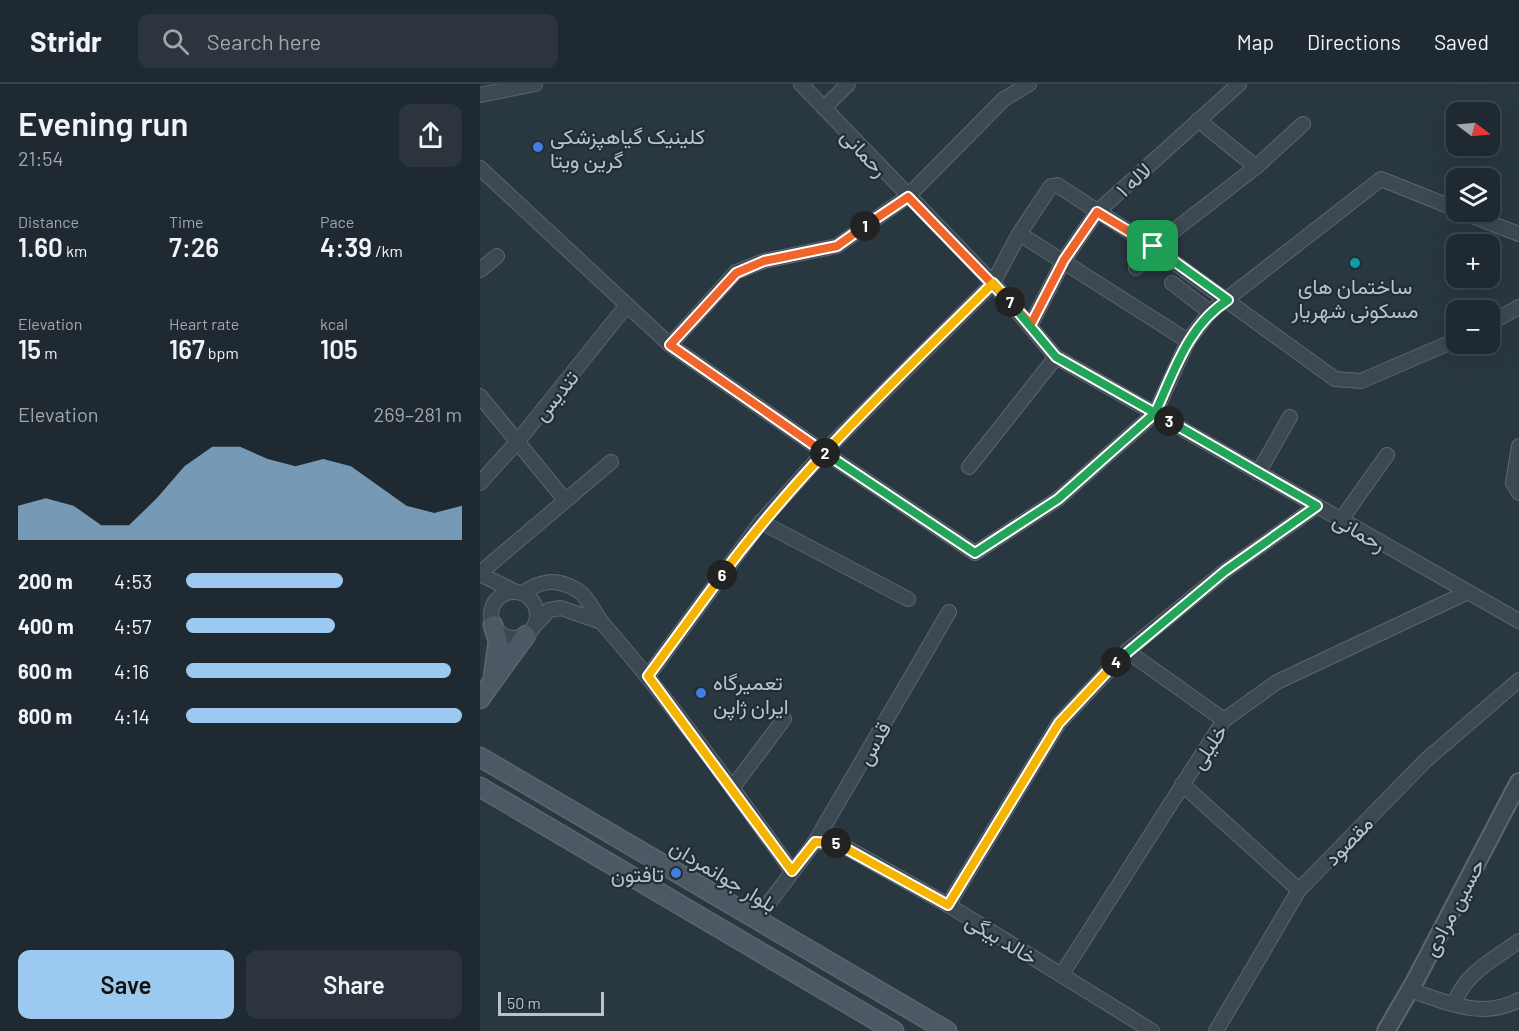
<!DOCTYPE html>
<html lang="en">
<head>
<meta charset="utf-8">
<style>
	body { margin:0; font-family:Barlow,Vazirmatn,sans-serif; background:#2c353d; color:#f1f3f6; height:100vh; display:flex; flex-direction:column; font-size:22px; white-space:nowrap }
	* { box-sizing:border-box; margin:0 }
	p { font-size:20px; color:#a1a6ab }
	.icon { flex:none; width:33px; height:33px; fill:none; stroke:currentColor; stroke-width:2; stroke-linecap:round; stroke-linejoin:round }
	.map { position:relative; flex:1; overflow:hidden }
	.details { display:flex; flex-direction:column; background:#1f2931; width:480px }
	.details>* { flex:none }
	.needle { width:39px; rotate:106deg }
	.controls { position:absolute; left:966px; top:18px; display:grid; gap:12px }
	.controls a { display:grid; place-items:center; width:54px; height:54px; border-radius:12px; background:#1f2931; box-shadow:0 6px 24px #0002,0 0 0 2px #3c454d; font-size:30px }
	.scale { position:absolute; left:18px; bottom:15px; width:106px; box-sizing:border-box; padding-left:6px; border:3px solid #bac3cb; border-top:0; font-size:16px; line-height:21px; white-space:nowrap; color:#bac3cb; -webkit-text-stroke:4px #222d36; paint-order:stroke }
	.pin { position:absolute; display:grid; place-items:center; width:51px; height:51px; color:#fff; margin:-26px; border-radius:12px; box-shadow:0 3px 9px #0006 }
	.km { position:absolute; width:30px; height:30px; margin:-15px; border-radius:50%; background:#222; color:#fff; font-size:16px; line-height:30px; text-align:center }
	.round { display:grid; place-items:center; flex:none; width:63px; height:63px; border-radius:12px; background:#2c353d }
	.head { display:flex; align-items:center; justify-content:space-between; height:102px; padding:0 18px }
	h1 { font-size:33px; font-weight:600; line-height:45px }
	.metrics { display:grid; grid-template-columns:repeat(3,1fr); gap:9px; height:102px; padding:6px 18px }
	.metrics div { display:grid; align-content:center }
	.metrics b { font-size:26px; font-weight:600 }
	.metrics small { font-size:16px; font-weight:400 }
	.metrics p { font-size:16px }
	.chart { height:168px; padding:12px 18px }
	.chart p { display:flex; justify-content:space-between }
	.chart svg { width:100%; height:108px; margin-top:6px; fill:#9bc9ef; opacity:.7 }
	.cta { display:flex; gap:12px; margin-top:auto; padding:12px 18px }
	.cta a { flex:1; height:69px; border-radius:12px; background:#9bc9ef; color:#111; font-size:24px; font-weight:600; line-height:69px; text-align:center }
	.cta a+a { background:#2c353d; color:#f1f3f6 }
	ul { padding:0 18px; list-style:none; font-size:20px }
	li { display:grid; grid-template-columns:96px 72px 1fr; align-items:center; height:45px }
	li i { height:15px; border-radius:8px; background:#9bc9ef }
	header { display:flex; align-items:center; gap:36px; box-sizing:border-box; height:84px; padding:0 30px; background:#1f2931; border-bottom:2px solid #3c454d }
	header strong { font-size:28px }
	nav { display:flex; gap:33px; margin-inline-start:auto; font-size:21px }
	.search { width:420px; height:54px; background:#2c353d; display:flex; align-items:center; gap:15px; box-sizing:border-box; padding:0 21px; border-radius:12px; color:#a1a6ab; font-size:22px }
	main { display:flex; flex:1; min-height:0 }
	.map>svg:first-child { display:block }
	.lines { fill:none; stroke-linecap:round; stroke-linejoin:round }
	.minor-casing { stroke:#5b666e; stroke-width:16 }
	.tertiary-casing { stroke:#5b666e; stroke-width:20 }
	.secondary-casing { stroke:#5b666e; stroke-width:21 }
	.minor { stroke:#3d4851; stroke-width:14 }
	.tertiary { stroke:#3d4851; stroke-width:16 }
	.secondary { stroke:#4c5863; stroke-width:18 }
	.split-1-casing { stroke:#fff; stroke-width:12 }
	.split-2-casing { stroke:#fff; stroke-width:12 }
	.split-3-casing { stroke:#fff; stroke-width:12 }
	.split-4-casing { stroke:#fff; stroke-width:12 }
	.split-5-casing { stroke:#fff; stroke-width:12 }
	.split-6-casing { stroke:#fff; stroke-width:12 }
	.split-7-casing { stroke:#fff; stroke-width:12 }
	.split-8-casing { stroke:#fff; stroke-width:12 }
	.split-1 { stroke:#f0652b; stroke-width:8 }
	.split-2 { stroke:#f0652b; stroke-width:8 }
	.split-3 { stroke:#22a559; stroke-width:8 }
	.split-4 { stroke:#22a559; stroke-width:8 }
	.split-5 { stroke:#f5b400; stroke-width:8 }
	.split-6 { stroke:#f5b400; stroke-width:8 }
	.split-7 { stroke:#f5b400; stroke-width:8 }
	.split-8 { stroke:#22a559; stroke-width:8 }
	.shop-dot { fill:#3f7fe0; stroke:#222d36; stroke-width:2 }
	.culture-dot { fill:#0f9aa8; stroke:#222d36; stroke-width:2 }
	.labels { text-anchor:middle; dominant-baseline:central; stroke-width:4.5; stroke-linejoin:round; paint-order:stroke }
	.poi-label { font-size:21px; fill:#bac3cb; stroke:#222d36; text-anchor:start }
	.street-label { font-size:21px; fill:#bac3cb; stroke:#222d36 }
</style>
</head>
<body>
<header>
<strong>Stridr</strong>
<div class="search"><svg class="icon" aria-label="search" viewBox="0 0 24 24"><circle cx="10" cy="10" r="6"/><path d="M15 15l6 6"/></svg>Search here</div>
<nav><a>Map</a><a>Directions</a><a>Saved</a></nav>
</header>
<main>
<section class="details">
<div class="head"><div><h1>Evening run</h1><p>21:54</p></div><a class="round"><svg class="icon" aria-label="share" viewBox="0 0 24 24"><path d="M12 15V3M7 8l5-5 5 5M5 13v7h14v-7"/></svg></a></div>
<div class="metrics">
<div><p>Distance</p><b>1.60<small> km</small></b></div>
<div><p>Time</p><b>7:26</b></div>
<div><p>Pace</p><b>4:39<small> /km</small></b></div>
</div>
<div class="metrics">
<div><p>Elevation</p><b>15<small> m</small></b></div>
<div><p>Heart rate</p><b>167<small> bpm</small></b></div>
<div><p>kcal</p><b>105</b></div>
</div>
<div class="chart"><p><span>Elevation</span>269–281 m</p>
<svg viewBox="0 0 160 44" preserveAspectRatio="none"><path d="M0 44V30L10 27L20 30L30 38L40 38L50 27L60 14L70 6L80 6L90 11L100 14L110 11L120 14L130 22L140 30L150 33L160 30V44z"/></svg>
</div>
<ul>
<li><b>200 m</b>4:53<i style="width:57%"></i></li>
<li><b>400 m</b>4:57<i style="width:54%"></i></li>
<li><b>600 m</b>4:16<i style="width:96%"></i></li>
<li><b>800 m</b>4:14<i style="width:100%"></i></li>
</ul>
<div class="cta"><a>Save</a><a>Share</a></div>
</section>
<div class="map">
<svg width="1039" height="947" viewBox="0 0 1039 947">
	<rect width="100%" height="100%" fill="#293741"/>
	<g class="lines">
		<g class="minor-casing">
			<g id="minor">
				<path d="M321 0 513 199 576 273 1039 537"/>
				<path d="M0 11 55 0"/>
				<path d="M344 24 368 0"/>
				<path d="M718 36 776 83"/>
				<path d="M0 84 190 261 344 368 495 469 578 415 675 329 708 257 730 228 901 95 976 125"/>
				<path d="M577 101 673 163 855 295 881 297 976 256"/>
				<path d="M982 128 1039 150"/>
				<path d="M546 154 708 257"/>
				<path d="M656 184 673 163 776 83 823 40"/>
				<path d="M0 186 17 172"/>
				<path d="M692 199 730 228"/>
				<path d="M1010 239 1039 223"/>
				<path d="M551 240 584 176 617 128 759 0"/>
				<path d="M190 261 256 188 284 177 357 162 427 113 524 15 549 0"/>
				<path d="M0 312 85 416"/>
				<path d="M1039 362 1033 399 1039 409"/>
				<path d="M489 383 576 273"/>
				<path d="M778 389 810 333"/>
				<path d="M0 399 38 357 147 221"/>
				<path d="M861 436 907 371"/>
				<path d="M281 438 428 515"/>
				<path d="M0 489 131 378"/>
				<path d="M0 490 36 508"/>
				<circle cx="34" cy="531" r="23"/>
				<path d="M43 509C61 496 77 494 97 506 108 512 115 531 124 541 192 619 252 703 312 787"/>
				<path d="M56 540 69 526 81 524 121 538"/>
				<path d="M647 567 744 636"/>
				<path d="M168 592 281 438 344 368 513 199 539 150 571 102"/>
				<path d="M702 700 819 806"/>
				<path d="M253 703 304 635"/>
				<path d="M335 758H352L367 764 468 821 672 947"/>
				<path d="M468 821 579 639 647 567 745 487 837 422"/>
				<path d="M276 836 335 758 469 528"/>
				<path d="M582 890 744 636 797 598 988 508"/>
				<path d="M930 906C966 918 1002 936 1039 916"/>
				<path d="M974 920C985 889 1013 876 1039 857"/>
				<path d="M736 947 819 806 946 676 1039 596"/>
			</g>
		</g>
		<g class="tertiary-casing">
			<path id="tertiary" d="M906 947 935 897 1039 698"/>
		</g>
		<g class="secondary-casing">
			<g id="secondary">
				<path d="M13 541 18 557 13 594"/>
				<path d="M0 615 46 551"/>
				<path d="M0 673 467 947"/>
				<path d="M0 703 414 947"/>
			</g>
		</g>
		<use href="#minor" class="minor"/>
		<use href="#tertiary" class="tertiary"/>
		<use href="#secondary" class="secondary"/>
	</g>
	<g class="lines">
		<g class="split-1-casing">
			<path id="split-1" d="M385 142 428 113 551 240 584 176 617 128 673 162"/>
		</g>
		<g class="split-2-casing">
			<path id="split-2" d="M345 369 190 261 256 189 284 177 357 162 385 142"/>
		</g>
		<g class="split-3-casing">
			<path id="split-3" d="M345 369 495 469 578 415 675 329 689 337"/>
		</g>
		<g class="split-4-casing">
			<path id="split-4" d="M636 578 745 487 837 422 689 337"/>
		</g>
		<g class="split-5-casing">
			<path id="split-5" d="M356 759 468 821 579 639 636 578"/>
		</g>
		<g class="split-6-casing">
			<path id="split-6" d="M242 491 168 592 312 787 335 758 356 759"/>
		</g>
		<g class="split-7-casing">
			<path id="split-7" d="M242 491C321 384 419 293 513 199L530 218"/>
		</g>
		<g class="split-8-casing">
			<path id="split-8" d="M530 218 576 273 675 329C694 288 708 241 748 216L673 162"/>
		</g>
		<use href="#split-1" class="split-1"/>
		<use href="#split-2" class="split-2"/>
		<use href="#split-3" class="split-3"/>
		<use href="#split-4" class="split-4"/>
		<use href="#split-5" class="split-5"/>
		<use href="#split-6" class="split-6"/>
		<use href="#split-7" class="split-7"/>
		<use href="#split-8" class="split-8"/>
	</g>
	<g class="shop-dot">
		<circle cx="58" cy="63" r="6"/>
		<circle cx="221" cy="609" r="6"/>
		<circle cx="196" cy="789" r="6"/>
	</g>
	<circle class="culture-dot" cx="875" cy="179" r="6"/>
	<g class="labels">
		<g class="poi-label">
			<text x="70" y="51">کلینیک گیاهپزشکی<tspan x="70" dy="24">گرین ویتا</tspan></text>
			<text x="875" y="201" text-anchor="middle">ساختمان های<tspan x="875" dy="24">مسکونی شهریار</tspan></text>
			<text x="233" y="597">تعمیرگاه<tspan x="233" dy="24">ایران ژاپن</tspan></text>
			<text x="184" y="789" text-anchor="end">تافتون</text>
		</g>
		<g class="street-label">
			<text transform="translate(385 68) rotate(47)">رحمانی</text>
			<text transform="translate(653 95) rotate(-42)">لاله ۱</text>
			<text transform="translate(75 311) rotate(-51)">تندیس</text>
			<text transform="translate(880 447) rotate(30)">رحمانی</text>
			<text transform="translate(393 659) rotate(-60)">قدس</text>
			<text transform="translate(728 662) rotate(-56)">خلیلی</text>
			<text transform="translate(868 756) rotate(-46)">مقصود</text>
			<text transform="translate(244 791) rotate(31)">بلوار جوانمردان</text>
			<text transform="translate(973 823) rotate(-62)">حسین مرادی</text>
			<text transform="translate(522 854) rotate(31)">خالد بیگی</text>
		</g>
	</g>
</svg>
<div class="controls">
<a><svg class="needle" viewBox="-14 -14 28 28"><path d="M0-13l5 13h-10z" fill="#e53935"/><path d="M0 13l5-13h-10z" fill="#a1a6ab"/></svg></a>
<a><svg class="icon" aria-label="layers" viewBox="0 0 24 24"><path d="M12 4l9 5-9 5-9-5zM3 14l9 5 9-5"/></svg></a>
<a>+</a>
<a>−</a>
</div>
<div class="scale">50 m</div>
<div class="pin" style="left:673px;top:162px;background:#1e9e55"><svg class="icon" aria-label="arrive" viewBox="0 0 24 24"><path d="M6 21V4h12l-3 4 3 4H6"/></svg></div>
<b class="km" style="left:385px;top:142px">1</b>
<b class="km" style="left:345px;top:369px">2</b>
<b class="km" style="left:689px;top:337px">3</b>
<b class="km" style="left:636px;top:578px">4</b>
<b class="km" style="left:356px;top:759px">5</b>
<b class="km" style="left:242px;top:491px">6</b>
<b class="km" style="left:530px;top:218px">7</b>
</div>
</main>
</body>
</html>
